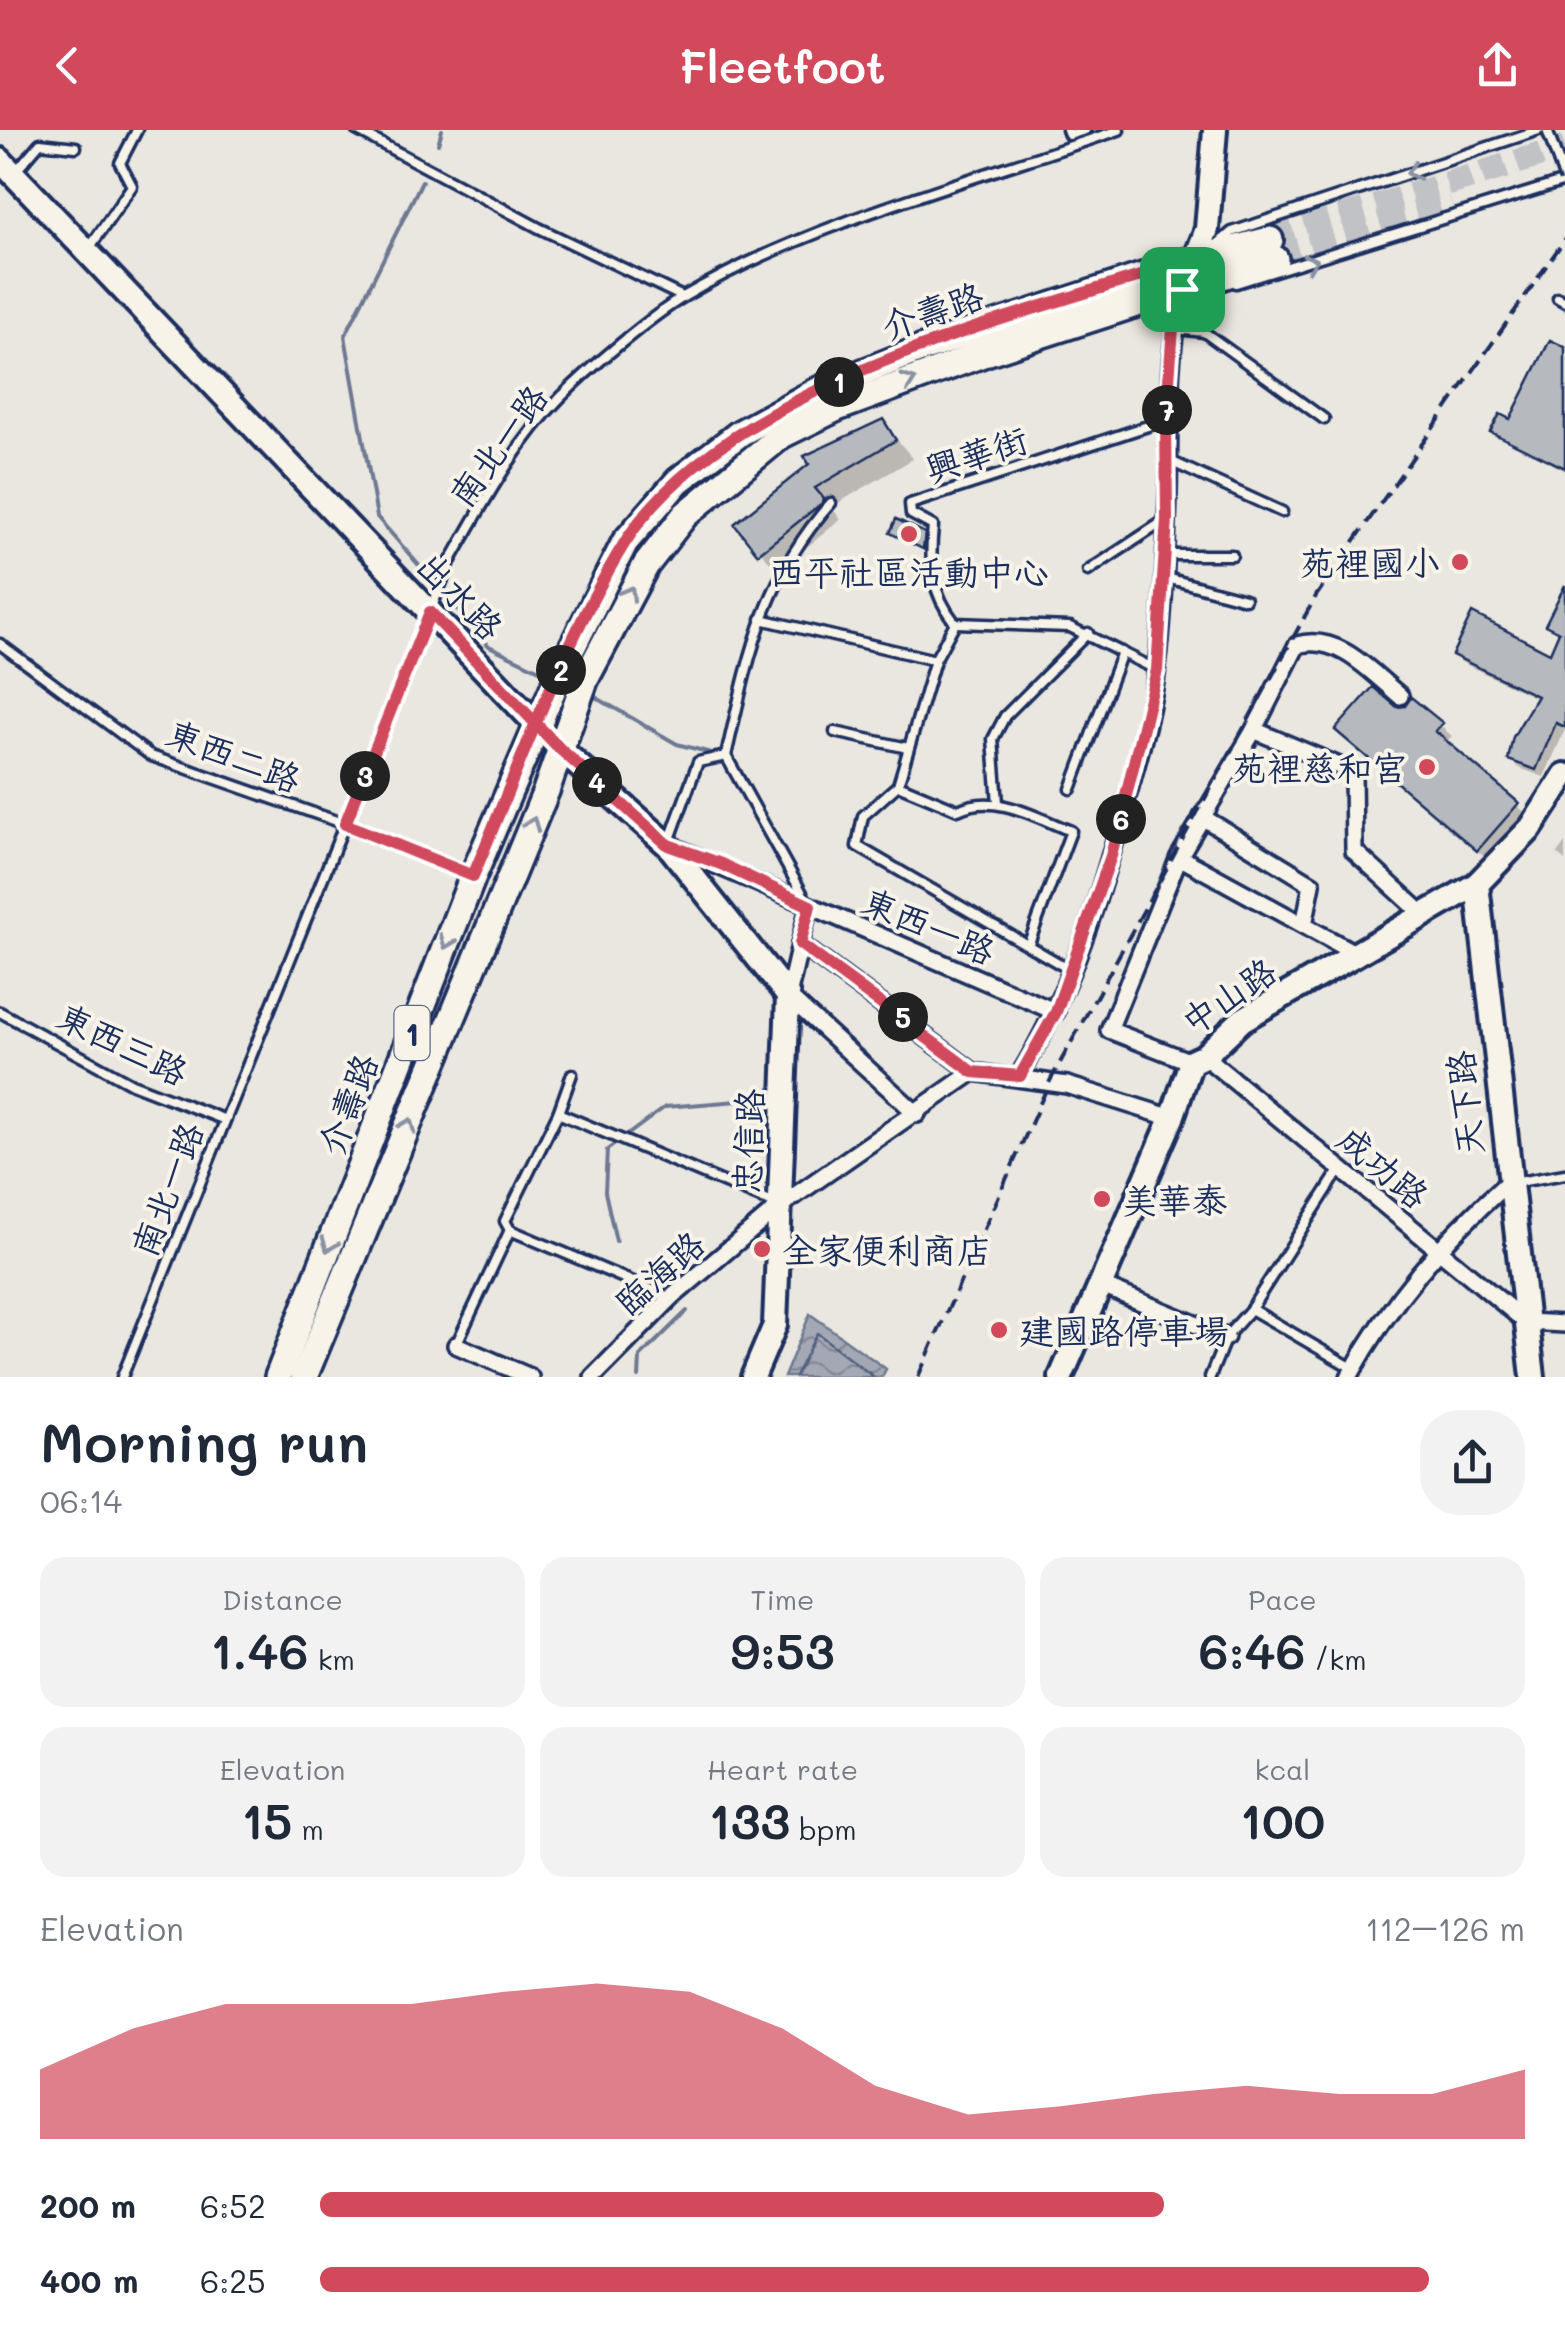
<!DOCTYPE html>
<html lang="en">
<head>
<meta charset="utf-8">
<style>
	body { margin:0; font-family:Mali,"LXGW WenKai TC",sans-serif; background:#f2f2f3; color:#1f2937; height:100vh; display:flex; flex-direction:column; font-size:38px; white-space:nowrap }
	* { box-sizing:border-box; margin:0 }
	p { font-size:32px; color:#747a83 }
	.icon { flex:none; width:55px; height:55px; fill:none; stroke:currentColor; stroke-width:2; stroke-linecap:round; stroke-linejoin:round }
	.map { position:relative; height:1247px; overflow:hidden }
	.panel { display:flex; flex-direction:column; background:#fff; flex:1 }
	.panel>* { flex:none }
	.pin { position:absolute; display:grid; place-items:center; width:85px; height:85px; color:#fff; margin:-42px; border-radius:20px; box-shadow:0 5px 15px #0006 }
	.km { position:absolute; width:50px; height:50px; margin:-25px; border-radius:50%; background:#222; color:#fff; font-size:28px; line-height:50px; text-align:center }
	.round { display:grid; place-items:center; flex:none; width:105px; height:105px; border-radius:40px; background:#f2f2f3 }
	.head { display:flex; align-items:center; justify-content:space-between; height:170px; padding:0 40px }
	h1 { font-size:55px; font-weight:600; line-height:75px }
	.figures { display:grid; grid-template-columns:repeat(3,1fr); gap:15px; height:170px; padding:10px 40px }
	.figures div { display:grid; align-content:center; border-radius:25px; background:#f2f2f3; text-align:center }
	.figures b { font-size:50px; font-weight:600 }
	.figures small { font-size:28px; font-weight:400 }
	.figures p { font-size:28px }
	.chart { height:280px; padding:20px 40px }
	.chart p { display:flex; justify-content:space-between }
	.chart svg { width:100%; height:180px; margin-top:10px; fill:#d1495b; opacity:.7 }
	ul { padding:0 40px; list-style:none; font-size:32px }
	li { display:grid; grid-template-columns:160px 120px 1fr; align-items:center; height:75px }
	li i { height:25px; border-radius:12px; background:#d1495b }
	header { display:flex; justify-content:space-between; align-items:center; height:130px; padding:0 40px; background:#d1495b; color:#fff; font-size:45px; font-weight:600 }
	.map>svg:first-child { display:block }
	.water { fill:url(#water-waves); stroke:#6d7892; stroke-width:2.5 }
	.shadow { fill:#0003 }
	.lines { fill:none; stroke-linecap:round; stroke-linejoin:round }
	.shore { stroke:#515f80; stroke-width:2.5 }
	.stream { stroke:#6d7892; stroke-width:4 }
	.building { fill:#b6babf; stroke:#1b2f5e; stroke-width:2.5 }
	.primary-tunnel { stroke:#c1c2c6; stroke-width:25; stroke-dasharray:25 12; stroke-linecap:butt }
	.lane-casing { stroke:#1b2f5e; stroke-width:15 }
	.street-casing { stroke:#1b2f5e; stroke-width:22 }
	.secondary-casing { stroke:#1b2f5e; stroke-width:30 }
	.primary-casing { stroke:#1b2f5e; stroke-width:32 }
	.lane { stroke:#f7f3e8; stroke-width:8 }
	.street { stroke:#f7f3e8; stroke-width:15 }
	.secondary { stroke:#f7f3e8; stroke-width:22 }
	.primary { stroke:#f7f3e8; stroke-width:25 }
	.rail { stroke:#1b2f5e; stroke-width:4; stroke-dasharray:15 8; stroke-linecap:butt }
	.lane-bridge-casing { stroke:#1b2f5e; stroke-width:15; stroke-linecap:butt }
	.lane-bridge { stroke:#f7f3e8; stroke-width:8 }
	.oneway { stroke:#8991a3 }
	.route-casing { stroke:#fff; stroke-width:20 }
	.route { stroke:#d1495b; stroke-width:12 }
	.poi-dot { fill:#d1495b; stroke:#f7f3e8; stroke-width:4 }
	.labels { text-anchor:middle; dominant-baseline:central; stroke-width:8; stroke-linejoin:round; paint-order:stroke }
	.shield { fill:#f7f3e8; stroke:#5d6a87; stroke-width:2.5 }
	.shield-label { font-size:32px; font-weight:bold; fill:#1b2f5e }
	.street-label { font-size:35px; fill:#1b2f5e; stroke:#f7f3e8 }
	.poi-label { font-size:35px; fill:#1b2f5e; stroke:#f7f3e8; text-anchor:start }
</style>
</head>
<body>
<header><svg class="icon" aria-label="back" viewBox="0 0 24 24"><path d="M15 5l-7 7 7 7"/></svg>Fleetfoot<svg class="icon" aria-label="share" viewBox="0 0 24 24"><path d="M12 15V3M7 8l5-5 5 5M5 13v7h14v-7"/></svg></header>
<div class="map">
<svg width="1565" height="1247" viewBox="0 0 1565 1247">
	<defs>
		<pattern id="water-waves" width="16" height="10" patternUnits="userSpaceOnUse" patternTransform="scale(2.5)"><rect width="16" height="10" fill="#a3a8b4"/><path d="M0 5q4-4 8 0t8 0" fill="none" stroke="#848996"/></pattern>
	</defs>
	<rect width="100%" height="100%" fill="#eae7e0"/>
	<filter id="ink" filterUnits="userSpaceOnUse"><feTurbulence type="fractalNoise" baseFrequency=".01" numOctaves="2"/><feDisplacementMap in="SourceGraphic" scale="20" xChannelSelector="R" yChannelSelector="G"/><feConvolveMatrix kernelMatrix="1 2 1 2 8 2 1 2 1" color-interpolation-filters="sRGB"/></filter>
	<g filter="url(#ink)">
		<path class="water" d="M810 1184 886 1239 882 1247H784Z"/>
		<g class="shadow">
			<path d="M1565 219V341L1493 302 1511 292Z"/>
			<path d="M883 292 913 329 831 377 841 389 778 441 737 395Z"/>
			<path d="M893 402 923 405 929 411 927 422Z"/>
			<path d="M1565 461V600L1544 647 1519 638 1510 629 1538 569 1463 533 1455 525 1552 527 1561 505 1548 495Z"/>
			<path d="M1412 571 1452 606 1445 613 1529 686 1490 731 1349 611 1396 579H1406Z"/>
			<path d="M1565 713V731L1557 724Z"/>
		</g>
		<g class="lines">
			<path class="shore" d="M795 1247 817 1203 874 1247"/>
			<g class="stream">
				<path d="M438 14 442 0"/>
				<path d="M422 51 345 206 377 387 489 516 550 545"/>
				<path d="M590 564 677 614 711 623"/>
				<path d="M616 1111 605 1062 607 1020 665 977 775 968"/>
				<path d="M639 1247 640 1227 687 1181"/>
			</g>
		</g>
		<g class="building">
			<path d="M1550 210 1565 217V338L1490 302 1500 284 1510 289Z"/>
			<path d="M883 289 896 310 815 358 824 369 822 373 758 424 734 394 809 334 804 326Z"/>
			<path d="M896 389 925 403 923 419 890 403Z"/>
			<path d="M1565 455V597L1556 593 1536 640 1508 630 1513 607 1537 566 1452 525 1472 483 1550 523 1559 502 1545 495Z"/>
			<path d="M1373 557 1397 577 1405 576 1411 567 1443 593 1435 601 1519 673 1477 721 1335 600Z"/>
		</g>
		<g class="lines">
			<g class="primary-tunnel">
				<path d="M1270 110 1565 17"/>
				<path d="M1275 129 1451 71"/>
			</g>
			<g class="lane-casing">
				<g id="lane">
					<path d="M356 0 539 98 683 167"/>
					<path d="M1067 0 1069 5 1085 0"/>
					<path d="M16 41 40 13 76 17"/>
					<path d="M1219 113 1232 102 1539 0"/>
					<path d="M88 120 132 56 120 33 137 0"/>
					<path d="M1236 153 1565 51"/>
					<path d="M1558 168 1565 172"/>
					<path d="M1177 199 1204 202 1324 289"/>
					<path d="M1170 331 1282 382"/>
					<path d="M1166 425H1232"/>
					<path d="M1088 441 1167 389"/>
					<path d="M1163 447 1245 469"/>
					<path d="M761 489 935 530"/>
					<path d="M955 493 935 530 898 655 863 686 857 716 1072 841"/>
					<path d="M0 514 151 626 345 694 467 744"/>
					<path d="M1157 540 1070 497 955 493C931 462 929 435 933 396L911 384 910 374 1166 290"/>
					<path d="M835 602 908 618"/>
					<path d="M726 626C748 530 763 448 831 373"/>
					<path d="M898 655 958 680C995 662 1035 687 1071 701L1029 813"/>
					<path d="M1071 659 1122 522"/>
					<path d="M998 673 993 609 1005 586 1088 503"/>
					<path d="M669 712 698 632 726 626 807 772"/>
					<path d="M0 882 132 954 223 989"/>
					<path d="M558 983 572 944"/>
					<path d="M1340 1039 1251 1179 1354 1239"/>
					<path d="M1512 1053 1565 1044"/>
					<path d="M510 1100 505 1091 558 983 775 1074"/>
					<path d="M456 1215 510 1100 671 1168"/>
					<path d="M122 1247 450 432C482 376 515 313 561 267 590 238 650 187 685 166 808 93 983 47 1119 0"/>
					<path d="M1210 1247 1226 1207 1251 1179"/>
				</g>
			</g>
			<g class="street-casing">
				<g id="street">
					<path d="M1254 600 1353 642 1354 721 1425 786"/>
					<path d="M1202 687 1312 754 1304 795"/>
					<path d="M672 716 1056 882"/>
					<path d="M1179 727 1254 600 1297 515C1338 503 1371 542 1400 566"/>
					<path d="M809 776 788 866 917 984"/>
					<path d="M800 814 973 942"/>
					<path d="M1204 926 1526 1192 1565 1194"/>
					<path d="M1191 932 1109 900 1179 727 1358 825"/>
					<path d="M1019 946C1071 861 1100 767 1126 671 1138 628 1152 582 1157 538 1163 490 1165 441 1167 393 1171 314 1164 237 1182 159"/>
					<path d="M1100 1155 1226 1207"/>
					<path d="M456 1215 530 1247"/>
					<path d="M593 1247 671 1168 780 1076 973 942 1067 955 1172 988"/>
					<path d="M1349 1247C1391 1170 1442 1111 1507 1053"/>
				</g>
			</g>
			<g class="secondary-casing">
				<g id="secondary">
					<path d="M0 30 560 619 668 715 788 866 775 1195 753 1247"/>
					<path d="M1190 143 1207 99 1215 0"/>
					<path d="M1477 754 1533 1247"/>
					<path d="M1061 1247 1172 988 1191 932 1204 926 1242 890 1477 754 1531 698 1565 645"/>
				</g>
			</g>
			<g class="primary-casing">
				<g id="primary">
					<path d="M278 1247 473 746 562 538 625 412 678 351 740 303 821 259 921 219 1198 128 1270 110"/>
					<path d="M304 1247 546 661 585 550 646 435 685 385 782 305 837 278 991 221 1275 129"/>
				</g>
			</g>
			<use href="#lane" class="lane"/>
			<use href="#street" class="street"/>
			<use href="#secondary" class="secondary"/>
			<use href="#primary" class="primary"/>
			<path class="rail" d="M918 1247 1050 951 1316 466 1565 109"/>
			<g class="lane-bridge-casing">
				<path id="lane-bridge" d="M1547 0 1565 50"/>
			</g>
			<use href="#lane-bridge" class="lane-bridge"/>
		</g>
		<defs><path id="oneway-chevron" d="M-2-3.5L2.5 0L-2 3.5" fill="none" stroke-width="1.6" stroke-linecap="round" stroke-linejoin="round" transform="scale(2.5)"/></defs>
		<g class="oneway">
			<use href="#oneway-chevron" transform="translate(1413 42) rotate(162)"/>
			<use href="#oneway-chevron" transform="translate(1311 132) rotate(-18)"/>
			<use href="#oneway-chevron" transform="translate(909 251) rotate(-20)"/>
			<use href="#oneway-chevron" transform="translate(629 463) rotate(-60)"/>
			<use href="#oneway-chevron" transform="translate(532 694) rotate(-68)"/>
			<use href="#oneway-chevron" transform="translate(447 812) rotate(111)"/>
			<use href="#oneway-chevron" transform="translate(408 995) rotate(-68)"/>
			<use href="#oneway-chevron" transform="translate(329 1115) rotate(111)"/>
		</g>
	</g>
	<g class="lines" filter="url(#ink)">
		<g class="route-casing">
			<path id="route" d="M1182 159 1198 128C1024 185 725 251 624 414 561 516 520 636 473 746L345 694 430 482 560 619 668 715 721 734 810 776 800 814 973 942 1020 946 1056 882 1111 726 1157 540 1167 389 1166 290 1173 198 1182 159"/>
		</g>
		<use href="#route" class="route"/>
	</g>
	<g class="poi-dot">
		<circle cx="909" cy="404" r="10"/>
		<circle cx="1460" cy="432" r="10"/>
		<circle cx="1427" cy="637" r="10"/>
		<circle cx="1102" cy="1069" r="10"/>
		<circle cx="762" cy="1119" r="10"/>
		<circle cx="999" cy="1200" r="10"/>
	</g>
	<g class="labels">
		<rect class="shield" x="394.5" y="876" width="35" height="54" rx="8"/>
		<g class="shield-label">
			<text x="412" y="903">1</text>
		</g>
		<g class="street-label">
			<text transform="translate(932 180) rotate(-19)">介壽路</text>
			<text transform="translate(497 315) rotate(-54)">南北一路</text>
			<text transform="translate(976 323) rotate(-18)">興華街</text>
			<text transform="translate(461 465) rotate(46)">出水路</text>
			<text transform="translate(234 625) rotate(21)">東西二路</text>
			<text transform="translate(929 795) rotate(23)">東西一路</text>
			<text transform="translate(1228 865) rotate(-34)">中山路</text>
			<text transform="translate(123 913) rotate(26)">東西三路</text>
			<text transform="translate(1464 973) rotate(-96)">天下路</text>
			<text transform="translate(347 974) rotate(-69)">介壽路</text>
			<text transform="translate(747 1011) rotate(-88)">忠信路</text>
			<text transform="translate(1384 1036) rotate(40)">成功路</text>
			<text transform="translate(166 1059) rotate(-69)">南北一路</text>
			<text transform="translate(659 1142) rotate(-42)">臨海路</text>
		</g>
		<g class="poi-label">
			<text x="1440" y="432" text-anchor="end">苑裡國小</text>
			<text x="909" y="441" text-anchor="middle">西平社區活動中心</text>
			<text x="1407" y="637" text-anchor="end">苑裡慈和宮</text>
			<text x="1122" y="1069">美華泰</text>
			<text x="782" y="1119">全家便利商店</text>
			<text x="1019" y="1200">建國路停車場</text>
		</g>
	</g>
</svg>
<div class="pin" style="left:1182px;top:159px;background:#1e9e55"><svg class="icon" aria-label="arrive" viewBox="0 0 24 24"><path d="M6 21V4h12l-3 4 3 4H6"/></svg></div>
<b class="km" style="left:839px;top:252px">1</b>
<b class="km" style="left:561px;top:540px">2</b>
<b class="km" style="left:365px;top:646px">3</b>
<b class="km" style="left:597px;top:652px">4</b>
<b class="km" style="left:903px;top:887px">5</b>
<b class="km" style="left:1121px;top:689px">6</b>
<b class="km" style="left:1167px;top:280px">7</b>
</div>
<section class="panel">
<div class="head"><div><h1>Morning run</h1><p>06:14</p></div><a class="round"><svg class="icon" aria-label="share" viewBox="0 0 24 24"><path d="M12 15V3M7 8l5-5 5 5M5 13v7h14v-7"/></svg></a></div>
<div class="figures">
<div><p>Distance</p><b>1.46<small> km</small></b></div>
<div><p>Time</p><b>9:53</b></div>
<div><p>Pace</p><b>6:46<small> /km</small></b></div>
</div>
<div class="figures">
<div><p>Elevation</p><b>15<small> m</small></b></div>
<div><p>Heart rate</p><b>133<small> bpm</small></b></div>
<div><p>kcal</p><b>100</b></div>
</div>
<div class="chart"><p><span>Elevation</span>112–126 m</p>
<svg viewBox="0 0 160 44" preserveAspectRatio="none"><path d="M0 44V27L10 17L20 11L30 11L40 11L50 8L60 6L70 8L80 17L90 31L100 38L110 36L120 33L130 31L140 33L150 33L160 27V44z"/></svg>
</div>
<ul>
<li><b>200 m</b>6:52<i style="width:70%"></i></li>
<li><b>400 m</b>6:25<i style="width:92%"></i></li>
</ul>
</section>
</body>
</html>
